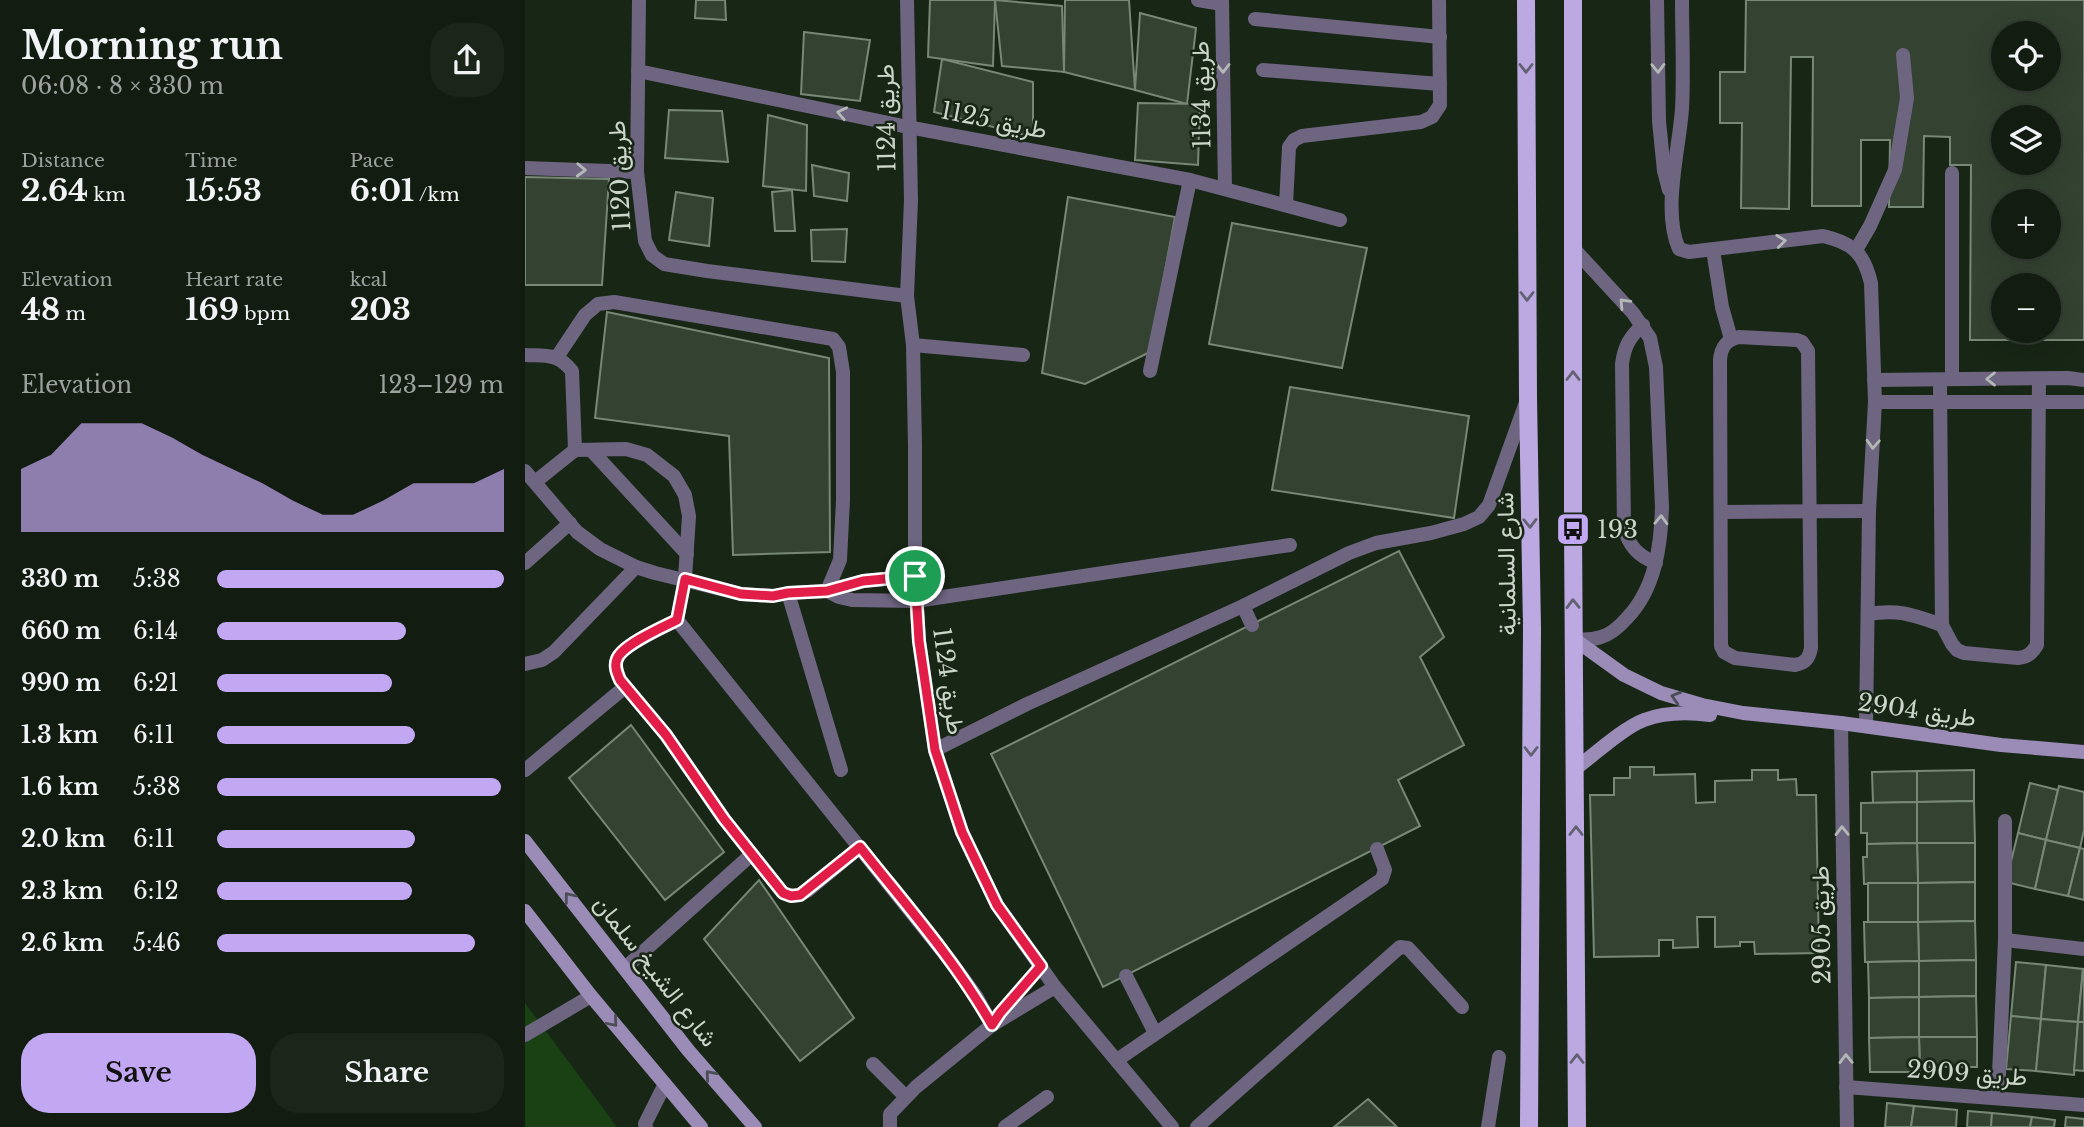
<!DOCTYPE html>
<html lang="en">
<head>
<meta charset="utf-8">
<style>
	body { margin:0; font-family:"Libre Baskerville",Vazirmatn,serif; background:#1b2519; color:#f1f3f6; height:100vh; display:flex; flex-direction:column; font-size:26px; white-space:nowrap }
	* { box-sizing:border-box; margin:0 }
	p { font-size:23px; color:#9ca19f }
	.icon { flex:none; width:38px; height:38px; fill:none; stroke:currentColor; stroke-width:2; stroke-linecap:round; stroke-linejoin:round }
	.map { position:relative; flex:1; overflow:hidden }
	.drawer { display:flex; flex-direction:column; background:#121c10; width:525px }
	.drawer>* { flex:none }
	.tools { position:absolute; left:1466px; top:21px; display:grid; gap:14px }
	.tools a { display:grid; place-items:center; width:70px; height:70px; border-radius:50%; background:#121c10; box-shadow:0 7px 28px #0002,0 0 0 2px #313a30; font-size:35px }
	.pin { position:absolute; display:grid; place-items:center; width:60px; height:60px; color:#fff; margin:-30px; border:4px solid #fff; border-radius:50%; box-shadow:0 2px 7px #0007 }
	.round { display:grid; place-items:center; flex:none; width:74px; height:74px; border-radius:28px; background:#1b2519 }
	.overview { display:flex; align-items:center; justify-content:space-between; height:119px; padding:0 21px }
	h1 { font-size:38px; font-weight:700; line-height:52px }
	.stats { display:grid; grid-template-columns:repeat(3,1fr); gap:10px; height:119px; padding:7px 21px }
	.stats div { display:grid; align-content:center }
	.stats b { font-size:30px; font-weight:700 }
	.stats small { font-size:19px; font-weight:400 }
	.stats p { font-size:19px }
	.chart { height:196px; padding:14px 21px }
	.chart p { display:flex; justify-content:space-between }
	.chart svg { width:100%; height:126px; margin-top:7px; fill:#c2a8f2; opacity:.7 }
	.button { display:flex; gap:14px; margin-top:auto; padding:14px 21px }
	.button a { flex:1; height:80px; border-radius:28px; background:#c2a8f2; color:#111; font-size:28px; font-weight:700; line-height:80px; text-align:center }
	.button a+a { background:#1b2519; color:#f1f3f6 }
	ul { padding:0 21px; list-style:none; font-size:23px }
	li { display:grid; grid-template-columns:112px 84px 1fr; align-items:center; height:52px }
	li i { height:18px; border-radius:9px; background:#c2a8f2 }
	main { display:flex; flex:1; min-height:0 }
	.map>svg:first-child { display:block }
	.green { fill:#194114 }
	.building { fill:#334231; stroke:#788876; stroke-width:2; fill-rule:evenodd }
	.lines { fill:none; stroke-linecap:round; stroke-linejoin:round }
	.lane { stroke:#6e6581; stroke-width:14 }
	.street { stroke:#6e6581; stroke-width:14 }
	.secondary { stroke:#9a8bb7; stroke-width:14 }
	.primary { stroke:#bca9e2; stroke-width:18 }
	.oneway { stroke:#b4b9b8 }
	.oneway2 { stroke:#626172 }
	.oneway3 { stroke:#4c4e56 }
	.route-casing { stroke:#fff; stroke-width:14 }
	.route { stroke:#e11d48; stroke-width:9 }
	.labels { text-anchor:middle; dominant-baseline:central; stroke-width:5; stroke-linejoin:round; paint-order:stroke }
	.street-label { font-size:24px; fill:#ccd5ca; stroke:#182616 }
	.poi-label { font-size:24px; fill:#ccd5ca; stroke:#182616; text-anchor:start }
</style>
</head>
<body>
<main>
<section class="drawer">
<div class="overview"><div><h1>Morning run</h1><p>06:08 · 8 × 330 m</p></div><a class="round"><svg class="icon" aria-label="share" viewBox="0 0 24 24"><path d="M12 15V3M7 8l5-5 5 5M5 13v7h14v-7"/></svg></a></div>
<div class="stats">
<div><p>Distance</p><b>2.64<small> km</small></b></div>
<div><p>Time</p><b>15:53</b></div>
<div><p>Pace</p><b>6:01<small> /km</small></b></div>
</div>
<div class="stats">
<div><p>Elevation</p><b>48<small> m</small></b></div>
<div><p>Heart rate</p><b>169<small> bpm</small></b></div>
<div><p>kcal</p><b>203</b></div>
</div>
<div class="chart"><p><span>Elevation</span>123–129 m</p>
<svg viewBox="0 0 160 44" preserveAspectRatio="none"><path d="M0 44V22L10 17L20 6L30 6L40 6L50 11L60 17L70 22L80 27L90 33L100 38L110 38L120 33L130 27L140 27L150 27L160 22V44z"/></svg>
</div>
<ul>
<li><b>330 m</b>5:38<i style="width:100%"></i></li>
<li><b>660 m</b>6:14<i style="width:66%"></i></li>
<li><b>990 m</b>6:21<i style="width:61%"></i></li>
<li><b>1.3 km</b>6:11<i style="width:69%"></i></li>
<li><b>1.6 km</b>5:38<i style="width:99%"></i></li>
<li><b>2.0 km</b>6:11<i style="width:69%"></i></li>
<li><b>2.3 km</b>6:12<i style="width:68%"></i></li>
<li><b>2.6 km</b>5:46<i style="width:90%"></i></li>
</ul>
<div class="button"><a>Save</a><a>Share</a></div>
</section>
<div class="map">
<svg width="1559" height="1127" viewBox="0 0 1559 1127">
	<rect width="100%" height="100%" fill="#182616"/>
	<path class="green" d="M0 1003 92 1127H0Z"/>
	<g class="building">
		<path d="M171 0H200L201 20 170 18Z"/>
		<path d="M405 0H470L468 66 403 57Z"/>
		<path d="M470 0 537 6 539 72 477 66Z"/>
		<path d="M540 0H604L610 90 539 72Z"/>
		<path d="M1221 0H1559V340H1445L1446 165H1425V137L1399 136 1398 207H1364L1365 140H1336V206H1287L1288 57H1266L1264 209 1216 208 1217 123H1195V72H1220ZM1479 33H1524V79H1479ZM1479 117H1524V163H1479ZM1479 201H1524V247H1479ZM1479 285H1524V331H1479Z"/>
		<path d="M615 13 671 28 662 104 610 90Z"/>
		<path d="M279 32 345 40 335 101 276 94Z"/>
		<path d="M417 59 508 82V137L409 112Z"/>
		<path d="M613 103 675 104 673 165 610 160Z"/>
		<path d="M144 110 197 111 203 162 140 158Z"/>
		<path d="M243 115 282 125 281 191 238 186Z"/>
		<path d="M287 165 324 173 322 201 289 196Z"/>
		<path d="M0 177 84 179 77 285H0Z"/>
		<path d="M267 190 270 231H250L247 192Z"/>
		<path d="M151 192 188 198 184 246 144 240Z"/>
		<path d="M543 197 650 217 625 352 560 384 517 373Z"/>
		<path d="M707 223 842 248 817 368 684 344Z"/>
		<path d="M322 229 320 262 287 261 286 230Z"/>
		<path d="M82 312 304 358 305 552 208 555 204 436 70 418Z"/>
		<path d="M765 387 944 416 929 518 747 490Z"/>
		<path d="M874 551 919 637 895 657 939 745 873 780 895 826 578 987 466 754Z"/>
		<path d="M106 725 199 852 140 900 44 778Z"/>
		<path d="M1105 767H1129V775L1170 774 1171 803 1190 802V781L1227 780V770H1253V780L1271 779 1272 795H1291L1294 953 1230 954 1229 942H1215V946L1190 947V917H1172L1173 947 1148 948V940H1134V956L1069 957 1065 795H1089V778H1105Z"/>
		<path d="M1449 770V801L1392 802V771Z"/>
		<path d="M1392 771V802L1348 803 1347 772Z"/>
		<path d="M1505 783 1533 790 1521 840 1493 833Z"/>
		<path d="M1534 786 1559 792V830L1555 848 1521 840Z"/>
		<path d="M1449 801 1450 843H1392V802Z"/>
		<path d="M1392 802V843L1342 844V833H1336V803Z"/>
		<path d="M1493 833 1521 840 1510 889 1481 882Z"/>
		<path d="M1521 840 1555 848 1543 896 1510 889Z"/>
		<path d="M1392 843H1450V882L1393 883Z"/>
		<path d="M1392 843 1393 883 1339 884 1338 857H1342V844Z"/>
		<path d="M1555 848 1559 849V900L1543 896Z"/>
		<path d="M234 880 329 1018 275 1061 179 939Z"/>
		<path d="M1450 882V921L1393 922V883Z"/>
		<rect x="1343" y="883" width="50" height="39"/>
		<path d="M1450 921 1451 960 1394 961 1393 922Z"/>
		<path d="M1339 922H1393L1394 961 1340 962Z"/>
		<path d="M1451 960V996L1394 997V961Z"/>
		<path d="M1394 961V997L1344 998 1343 962Z"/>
		<path d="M1491 962 1521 965 1516 1019 1486 1016Z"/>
		<path d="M1521 965 1558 969 1553 1022 1516 1019Z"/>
		<path d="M1558 969H1559V1022H1553Z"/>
		<path d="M1451 996 1452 1037H1394V997Z"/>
		<path d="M1394 997V1037L1344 1038V998Z"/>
		<path d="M1486 1016 1516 1019 1511 1071 1481 1069Z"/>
		<path d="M1516 1019 1553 1022 1549 1075 1511 1071Z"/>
		<path d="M1553 1022H1559V1071L1549 1070Z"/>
		<path d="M1394 1037H1452V1067H1395Z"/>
		<path d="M1394 1037 1395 1072H1345L1344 1038Z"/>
		<path d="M843 1099 872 1127H809Z"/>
		<path d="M1362 1103 1389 1106 1386 1127H1360Z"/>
		<path d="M1389 1106 1432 1110 1431 1127H1386Z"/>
		<path d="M1443 1111 1467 1113 1466 1127H1442Z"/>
		<path d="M1467 1113 1507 1117 1505 1127H1466Z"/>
		<path d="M1507 1117 1530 1120 1529 1127H1505Z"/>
		<path d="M1541 1117 1559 1119V1127H1540Z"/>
	</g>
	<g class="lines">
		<g class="lane">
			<path d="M1132 0 1134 121 1139 171 1144 190"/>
			<path d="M1157 0C1157 36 1159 73 1157 109 1154 151 1137 211 1154 249L1164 252 1298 236C1328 243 1339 253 1346 283L1350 402 1344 511 1341 726"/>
			<path d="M730 19 915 37"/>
			<path d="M738 70 915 84"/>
			<path d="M1427 173V379"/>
			<path d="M761 205 764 147 769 140 777 136 896 122 907 117 915 105 914 0"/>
			<path d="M1049 249 1108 313 1125 338 1131 367 1137 507C1136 546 1130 589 1102 618 1095 626 1087 634 1076 637 1067 640 1058 640 1049 639"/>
			<path d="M1188 250 1197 307 1206 339"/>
			<path d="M1331 250 1345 226 1370 170 1382 98 1378 55"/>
			<path d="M1118 325C1105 336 1099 347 1097 364L1099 528C1104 546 1113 556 1131 563"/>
			<path d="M1214 337 1272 340 1277 342 1283 351 1286 648C1284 658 1281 663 1270 665L1210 658 1199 652 1196 646 1195 360C1196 347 1201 340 1214 337Z"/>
			<path d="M0 355C21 356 33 353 47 371L50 450"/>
			<path d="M32 357 60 315 73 304 89 302 308 339 314 347 318 372V500L315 560 302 591"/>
			<path d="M625 371 665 180"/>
			<path d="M1349 380 1543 378 1559 380"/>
			<path d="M1415 380 1417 625 1427 644 1432 650 1439 653 1493 658C1503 657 1507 653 1512 645L1514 379"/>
			<path d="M1350 402H1559"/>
			<path d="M66 450 162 554"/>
			<path d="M0 471 52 532 75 549 111 567 130 573 216 594 248 596 263 593 302 591 339 581 390 576"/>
			<path d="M10 482 50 450 101 449 122 455 149 476 160 495 164 516 160 579 152 620C138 628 97 645 92 659 89 667 92 673 95 680L141 735 199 819 258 893C268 897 273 896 282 891L335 847"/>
			<path d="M1197 512 1344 511"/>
			<path d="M0 563 45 523"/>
			<path d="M302 591 314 597 327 600 391 601 765 545"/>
			<path d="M263 593 316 770"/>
			<path d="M718 606 727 625"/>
			<path d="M1343 614C1375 609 1388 615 1417 625"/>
			<path d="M152 620 427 963 451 996 467 1025"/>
			<path d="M0 664 17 660 29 652 111 567"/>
			<path d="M410 750 502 704 718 606 824 553 851 543 906 533 939 524 954 517 964 505 1000 405"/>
			<path d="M0 770 100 687"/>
			<path d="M100 968 227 854"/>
			<path d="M601 976 630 1033"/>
			<path d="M469 1021 516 966"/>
			<path d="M0 1035 66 996"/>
			<path d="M592 1060 857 879 860 870 852 849"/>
			<path d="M348 1064 380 1096"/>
			<path d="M121 1127 120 1124 140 1084"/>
			<path d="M365 1127V1114L391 1087 467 1025 530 987"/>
			<path d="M480 1127 522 1097"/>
			<path d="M672 1127 875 947 883 948 937 1007"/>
		</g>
		<g class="street">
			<path d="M114 0 112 172 120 241 127 255 139 264 182 271 382 296"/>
			<path d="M382 0 386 200 382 296 388 345 390 445V576L394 641 410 750 437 832 472 905 530 987 647 1127"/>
			<path d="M673 0 697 4"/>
			<path d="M697 0 700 189"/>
			<path d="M113 71 383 127 665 180 815 220"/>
			<path d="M0 168 112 172"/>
			<path d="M388 345 498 355"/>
			<path d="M1316 723 1322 1127"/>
			<path d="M1480 940 1559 949"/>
			<path d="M1321 1087 1559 1105"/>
			<path d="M1473 1097 1480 940V821"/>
			<path d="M963 1127 974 1057"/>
		</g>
		<g class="secondary">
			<path d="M1049 639 1099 675 1136 693 1177 705 1218 713 1316 723 1476 745 1559 752"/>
			<path d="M1050 769C1069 755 1098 728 1119 720 1140 712 1163 712 1185 715"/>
			<path d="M0 841 163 1050 230 1127"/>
			<path d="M0 911 66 996 176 1127"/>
		</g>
		<g class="primary">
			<path d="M1001 0 1003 398 1007 629 1004 1127"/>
			<path d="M1048 0V529L1052 1127"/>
		</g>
	</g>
	<defs><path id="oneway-chevron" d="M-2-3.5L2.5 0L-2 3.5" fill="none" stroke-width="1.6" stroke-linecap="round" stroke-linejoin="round" transform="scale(1.75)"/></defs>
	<g class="oneway">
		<use href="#oneway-chevron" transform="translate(698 68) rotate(89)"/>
		<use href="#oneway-chevron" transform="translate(1133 68) rotate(89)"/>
		<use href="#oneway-chevron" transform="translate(317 113) rotate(-168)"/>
		<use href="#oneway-chevron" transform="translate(56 170) rotate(2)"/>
		<use href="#oneway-chevron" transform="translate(1256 241) rotate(-7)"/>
		<use href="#oneway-chevron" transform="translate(1099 303) rotate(-133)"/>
		<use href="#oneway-chevron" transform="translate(1466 379) rotate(180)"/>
		<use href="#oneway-chevron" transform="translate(1348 444) rotate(93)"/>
		<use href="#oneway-chevron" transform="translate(1136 520) rotate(-88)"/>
		<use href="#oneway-chevron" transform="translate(1317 831) rotate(-91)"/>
		<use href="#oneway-chevron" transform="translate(1321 1059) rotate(-91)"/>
	</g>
	<g class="oneway2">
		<use href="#oneway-chevron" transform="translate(1001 68) rotate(90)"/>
		<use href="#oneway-chevron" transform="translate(1002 296) rotate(90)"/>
		<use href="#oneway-chevron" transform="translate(1048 376) rotate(-90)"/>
		<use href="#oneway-chevron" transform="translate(1005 523) rotate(89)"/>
		<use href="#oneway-chevron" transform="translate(1048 604) rotate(-91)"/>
		<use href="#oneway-chevron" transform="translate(1006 751) rotate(90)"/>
		<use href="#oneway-chevron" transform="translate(1051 831) rotate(-90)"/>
		<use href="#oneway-chevron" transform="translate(1052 1059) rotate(-90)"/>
	</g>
	<g class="oneway3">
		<use href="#oneway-chevron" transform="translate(1151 697) rotate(-164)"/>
		<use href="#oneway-chevron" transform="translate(44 897) rotate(-128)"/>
		<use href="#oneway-chevron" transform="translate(88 1022) rotate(50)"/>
		<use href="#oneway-chevron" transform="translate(185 1075) rotate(-131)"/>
	</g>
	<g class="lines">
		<g class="route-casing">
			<path id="route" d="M390 576 394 641 410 750 437 832 472 905 516 966 475 1013 467 1025C430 960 381 905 335 847L275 895 266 896 258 893 199 819 141 735 95 680C92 673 89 666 92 659 97 645 138 627 152 620L160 579 216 594 248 596 263 593 302 591 338 581Z"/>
		</g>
		<use href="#route" class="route"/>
	</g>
	<defs>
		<g id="bus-square" transform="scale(1.75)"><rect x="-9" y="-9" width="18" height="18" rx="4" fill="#c2a8f2" stroke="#182616"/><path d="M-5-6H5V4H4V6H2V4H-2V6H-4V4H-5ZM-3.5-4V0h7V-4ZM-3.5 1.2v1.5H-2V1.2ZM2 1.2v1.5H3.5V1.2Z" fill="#111"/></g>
	</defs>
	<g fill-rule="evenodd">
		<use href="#bus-square" x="1048" y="529"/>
	</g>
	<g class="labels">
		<g class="street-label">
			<text transform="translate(676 95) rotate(-91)">طريق 1134</text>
			<text transform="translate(361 118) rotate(-91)">طريق 1124</text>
			<text transform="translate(469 120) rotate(11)">طريق 1125</text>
			<text transform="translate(94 176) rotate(-93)">طريق 1120</text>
			<text transform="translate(981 564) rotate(-91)">شارع السلمانية</text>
			<text transform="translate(424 681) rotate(82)">طريق 1124</text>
			<text transform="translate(1392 710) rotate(8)">طريق 2904</text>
			<text transform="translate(1296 925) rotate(-91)">طريق 2905</text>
			<text transform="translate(131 971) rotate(52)">شارع الشيخ سلمان</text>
			<text transform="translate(1442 1073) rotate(4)">طريق 2909</text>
		</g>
		<g class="poi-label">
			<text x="1072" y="529">193</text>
		</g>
	</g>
</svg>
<div class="tools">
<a><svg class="icon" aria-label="locate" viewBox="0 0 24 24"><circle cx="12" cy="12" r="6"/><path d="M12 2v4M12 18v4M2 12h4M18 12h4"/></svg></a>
<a><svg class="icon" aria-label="layers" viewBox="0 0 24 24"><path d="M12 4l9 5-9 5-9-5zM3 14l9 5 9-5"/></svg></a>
<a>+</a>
<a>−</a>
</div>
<div class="pin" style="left:390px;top:576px;background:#1e9e55"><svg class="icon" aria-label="arrive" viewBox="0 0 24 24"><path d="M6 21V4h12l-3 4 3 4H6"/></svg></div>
</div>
</main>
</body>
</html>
